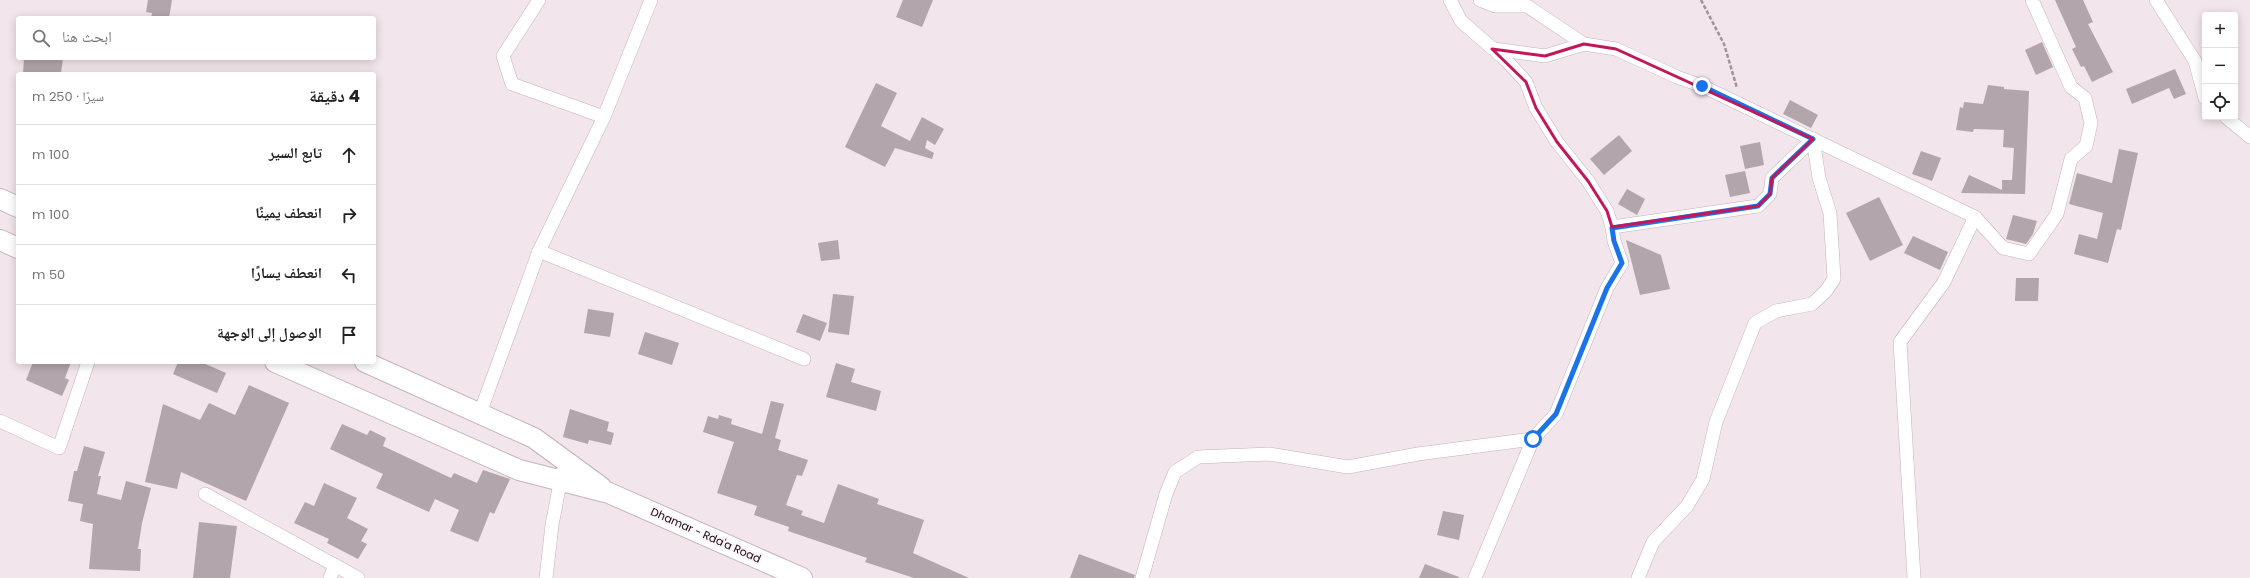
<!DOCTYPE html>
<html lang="ar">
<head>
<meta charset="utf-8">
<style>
  :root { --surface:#fff; --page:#f2f2f2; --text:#222; --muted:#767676; --line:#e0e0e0 }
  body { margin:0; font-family:Poppins,"Noto Naskh Arabic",sans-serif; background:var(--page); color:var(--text); direction:rtl }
  .controls { position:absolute; right:12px; top:12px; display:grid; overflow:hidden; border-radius:4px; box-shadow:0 2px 10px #0003 }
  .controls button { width:36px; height:36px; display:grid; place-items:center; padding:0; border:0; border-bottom:1px solid var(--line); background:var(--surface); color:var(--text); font:20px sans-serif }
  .stop { position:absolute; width:12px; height:12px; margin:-9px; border:3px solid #1a73e8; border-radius:50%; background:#fff }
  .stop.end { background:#1a73e8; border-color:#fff; box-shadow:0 1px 4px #0008 }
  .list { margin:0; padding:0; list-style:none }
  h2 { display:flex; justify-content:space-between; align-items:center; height:52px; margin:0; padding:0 16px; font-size:17px }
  h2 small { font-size:13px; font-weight:400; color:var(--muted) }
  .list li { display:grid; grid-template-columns:26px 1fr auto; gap:12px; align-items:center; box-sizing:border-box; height:60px; padding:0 16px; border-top:1px solid var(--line) }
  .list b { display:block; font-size:15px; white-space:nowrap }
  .list em { font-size:13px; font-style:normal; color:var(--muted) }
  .icon { flex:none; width:22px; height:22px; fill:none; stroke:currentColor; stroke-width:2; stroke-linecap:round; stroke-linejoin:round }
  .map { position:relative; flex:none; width:2250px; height:578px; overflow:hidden; direction:ltr }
  .search { position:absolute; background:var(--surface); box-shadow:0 2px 10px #0003; left:16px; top:16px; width:360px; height:44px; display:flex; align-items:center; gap:10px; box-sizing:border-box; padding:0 14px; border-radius:4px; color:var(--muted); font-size:15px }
  .panel { position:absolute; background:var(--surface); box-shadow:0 2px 10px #0003; left:16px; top:72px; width:360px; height:292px; border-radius:4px; direction:rtl }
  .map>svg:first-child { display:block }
  .building { fill:#b2a5ab }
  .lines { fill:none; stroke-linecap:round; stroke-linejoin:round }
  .street-casing { stroke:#c1b4ba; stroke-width:14 }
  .primary-casing { stroke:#c1b4ba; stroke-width:22 }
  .path { stroke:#9e9499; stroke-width:2.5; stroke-dasharray:4 2; stroke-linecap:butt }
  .street { stroke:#fff; stroke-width:13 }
  .primary { stroke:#fff; stroke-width:20 }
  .route { stroke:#1a73e8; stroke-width:5 }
  .marked { fill:none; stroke:#c2185b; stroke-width:3; stroke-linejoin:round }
  .labels { text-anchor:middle; stroke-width:4; stroke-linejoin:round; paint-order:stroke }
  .street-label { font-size:11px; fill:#130f11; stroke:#fef3f8 }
</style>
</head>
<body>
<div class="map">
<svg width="2250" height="578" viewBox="0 0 2250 578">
  <rect width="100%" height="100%" fill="#f2e5eb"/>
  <g class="building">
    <path d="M 148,0 L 172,0 L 169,18 L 151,18 L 152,13 L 146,12 Z"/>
    <path d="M 903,0 L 933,0 L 922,27 L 896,17 Z"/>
    <path d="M 2055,0 L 2083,0 L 2093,22 L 2088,24 L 2113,72 L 2092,82 L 2084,66 L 2081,67 L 2072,49 L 2076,47 Z"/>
    <path d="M 2042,42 L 2053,67 L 2036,75 L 2025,50 Z"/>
    <path d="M 24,58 L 63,58 L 61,74 L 23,74 Z"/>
    <path d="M 2175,69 L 2186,94 L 2174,99 L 2169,88 L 2132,104 L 2126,89 Z"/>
    <path d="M 876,83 L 897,93 L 881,126 L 910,141 L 922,117 L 944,129 L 935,145 L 927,140 L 925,148 L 934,153 L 932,159 L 895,148 L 885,167 L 845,147 Z"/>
    <path d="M 1988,85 L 2004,87 L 2004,89 L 2029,91 L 2025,194 L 1961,193 L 1969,175 L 2002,190 L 2002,180 L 2012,180 L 2014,148 L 2003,147 L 2004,130 L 1974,129 L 1973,132 L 1956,130 L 1960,107 L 1963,108 L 1964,102 L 1983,104 Z"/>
    <path d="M 1790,100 L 1818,115 L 1811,128 L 1783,114 Z"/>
    <path d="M 1619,135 L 1632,151 L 1604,175 L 1590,159 Z"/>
    <path d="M 1760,142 L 1764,165 L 1745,169 L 1740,146 Z"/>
    <path d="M 2119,149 L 2138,153 L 2121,230 L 2117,229 L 2108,263 L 2074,254 L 2079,234 L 2097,239 L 2103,213 L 2069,204 L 2077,173 L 2112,183 Z"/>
    <path d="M 1921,151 L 1941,158 L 1932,181 L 1912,174 Z"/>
    <path d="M 1745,171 L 1750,193 L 1730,197 L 1725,175 Z"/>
    <path d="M 1627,189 L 1645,199 L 1637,215 L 1618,204 Z"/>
    <path d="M 1879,197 L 1903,245 L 1870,261 L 1846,213 Z"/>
    <path d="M 2013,215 L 2037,221 L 2033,234 L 2026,244 L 2006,239 Z"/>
    <path d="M 1913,236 L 1948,252 L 1940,270 L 1904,253 Z"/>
    <path d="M 838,240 L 840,259 L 821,261 L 818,243 Z"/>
    <path d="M 1626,240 L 1661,255 L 1670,289 L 1640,295 Z"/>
    <path d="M 2016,278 L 2039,278 L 2038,301 L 2015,301 Z"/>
    <path d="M 833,294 L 854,296 L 849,335 L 828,332 Z"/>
    <path d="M 588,309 L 614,313 L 610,337 L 584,333 Z"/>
    <path d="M 803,314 L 827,323 L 820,341 L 796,332 Z"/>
    <path d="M 645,332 L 679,343 L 672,365 L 638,354 Z"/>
    <path d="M 33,362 L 71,362 L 65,378 L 69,380 L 62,396 L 26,380 Z"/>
    <path d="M 178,362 L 201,362 L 226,373 L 217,393 L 173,374 Z"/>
    <path d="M 836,363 L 855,369 L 851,382 L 881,391 L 876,411 L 826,397 Z"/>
    <path d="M 249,385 L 289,403 L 246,501 L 181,472 L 177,489 L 145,482 L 163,404 L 200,420 L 209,403 L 235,415 Z"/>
    <path d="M 771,401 L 784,404 L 775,438 L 781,440 L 778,450 L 808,460 L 802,476 L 797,475 L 786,505 L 803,511 L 801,515 L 824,523 L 838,484 L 879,499 L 877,504 L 924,520 L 913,553 L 969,578 L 914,578 L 865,562 L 867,558 L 788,531 L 789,527 L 754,515 L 757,506 L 717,493 L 734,442 L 703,432 L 708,416 L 718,419 L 719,415 L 732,419 L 731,424 L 762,434 Z"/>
    <path d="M 570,409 L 609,422 L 607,431 L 614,433 L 611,445 L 589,440 L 588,444 L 563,437 Z"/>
    <path d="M 342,424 L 367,435 L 370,430 L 386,438 L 383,446 L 451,478 L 454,473 L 477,483 L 483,470 L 510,479 L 494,514 L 490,512 L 478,542 L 450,531 L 459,510 L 435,499 L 429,512 L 376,488 L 383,474 L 330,449 Z"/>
    <path d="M 84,446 L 105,452 L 98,476 L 101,476 L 97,494 L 121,500 L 126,481 L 151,488 L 142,523 L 138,549 L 141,549 L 140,571 L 89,569 L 93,524 L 80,521 L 83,504 L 68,501 L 74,471 L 77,471 Z"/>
    <path d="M 324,483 L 357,498 L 347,518 L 368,529 L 361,541 L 367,544 L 358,559 L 327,543 L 329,539 L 294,523 L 305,502 L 314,506 Z"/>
    <path d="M 1443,511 L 1464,515 L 1459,540 L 1437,535 Z"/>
    <path d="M 199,522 L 237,526 L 230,578 L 193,578 Z"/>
    <path d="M 1079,554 L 1135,575 L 1134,578 L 1070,578 Z"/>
    <path d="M 1425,564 L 1459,577 L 1459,578 L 1419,578 Z"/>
  </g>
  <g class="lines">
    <defs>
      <g id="street">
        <path d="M 539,0 L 503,56 L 512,84 L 604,117"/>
        <path d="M 1450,0 L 1461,21 L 1507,61 L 1526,82 L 1536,108 L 1557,142 L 1588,181 L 1607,211 L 1612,227"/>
        <path d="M 1480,0 L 1495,6 L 1527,6 L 1584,44 L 1616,49 L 1677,77 L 1702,86 L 1975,217 L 2003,248 L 2029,254 L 2057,214 L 2071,159 L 2086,146 L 2091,123 L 2085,98 L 2071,87 L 2032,0"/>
        <path d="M 2156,0 L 2195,61 L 2205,98"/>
        <path d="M 1494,49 L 1545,56 L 1584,44"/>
        <path d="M 2226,117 L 2250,137"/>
        <path d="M 539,251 L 804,359"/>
        <path d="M 480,413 L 539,251 L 604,117 L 651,0"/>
        <path d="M 0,421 L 59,448 L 88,362"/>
        <path d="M 205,494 L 358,578"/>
        <path d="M 330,578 L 335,565"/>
        <path d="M 546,578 L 552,525 L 562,473"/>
        <path d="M 1142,578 L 1166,494 L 1175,472 L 1198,457 L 1269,454 L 1348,467 L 1418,454 L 1533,439 L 1556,414 L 1607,288 L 1622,263 L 1614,241 L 1612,227 L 1758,206 L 1770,194 L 1772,178 L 1813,139"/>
        <path d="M 1475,578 L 1533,439"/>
        <path d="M 1638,578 L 1653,542 L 1687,506 L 1703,479 L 1716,422 L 1755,323 L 1776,311 L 1812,304 L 1826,291 L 1834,279 L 1830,213 L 1819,178 L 1813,139"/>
        <path d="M 1914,578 L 1900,342 L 1944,282 L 1975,217"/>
      </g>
      <g id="primary">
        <path d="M 0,199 L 18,207"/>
        <path d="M 0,240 L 18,248"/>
        <path d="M 275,362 L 519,470 L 609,493 L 802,578"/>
        <path d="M 365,362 L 534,438 L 601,487"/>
      </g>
    </defs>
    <use href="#street" class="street-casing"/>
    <use href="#primary" class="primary-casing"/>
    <path class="path" d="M 1701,0 L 1724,44 L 1737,88"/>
    <use href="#street" class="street"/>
    <use href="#primary" class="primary"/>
  </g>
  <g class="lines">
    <path class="route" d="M 1533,439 L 1556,414 L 1607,288 L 1622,263 L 1614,241 L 1612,228 L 1758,206 L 1770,194 L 1772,178 L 1813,139 L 1702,86"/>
  </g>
  <path class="marked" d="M 1584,44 L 1616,49 L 1813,139 L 1772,178 L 1770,194 L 1758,206 L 1612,227 L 1607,211 L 1588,181 L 1557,142 L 1536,108 L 1526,82 L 1492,49 L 1545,56 Z"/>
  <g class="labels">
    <g class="street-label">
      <text transform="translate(706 535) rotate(24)" y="4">Dhamar - Rda'a Road</text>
    </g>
  </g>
</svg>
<div class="controls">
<button>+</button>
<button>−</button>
<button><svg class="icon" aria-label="locate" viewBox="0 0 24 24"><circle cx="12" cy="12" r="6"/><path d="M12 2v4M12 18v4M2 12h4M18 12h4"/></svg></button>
</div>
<div class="stop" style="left:1533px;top:439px"></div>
<div class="stop end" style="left:1702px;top:86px"></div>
<div class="search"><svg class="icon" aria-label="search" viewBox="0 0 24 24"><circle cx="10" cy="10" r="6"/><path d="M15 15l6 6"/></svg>ابحث هنا</div>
<section class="panel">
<h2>4 دقيقة<small>سيرًا · 250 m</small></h2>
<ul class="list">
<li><svg class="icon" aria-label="ahead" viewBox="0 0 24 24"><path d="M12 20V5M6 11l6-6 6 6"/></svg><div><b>تابع السير</b></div><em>100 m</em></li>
<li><svg class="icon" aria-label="right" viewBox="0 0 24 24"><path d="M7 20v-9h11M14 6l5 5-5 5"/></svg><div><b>انعطف يمينًا</b></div><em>100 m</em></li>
<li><svg class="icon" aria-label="left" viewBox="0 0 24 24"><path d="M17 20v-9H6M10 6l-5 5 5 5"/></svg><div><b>انعطف يسارًا</b></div><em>50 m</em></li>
<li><svg class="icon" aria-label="arrive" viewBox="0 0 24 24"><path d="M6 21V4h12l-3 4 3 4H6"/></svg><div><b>الوصول إلى الوجهة</b></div></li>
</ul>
</section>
</div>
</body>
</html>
